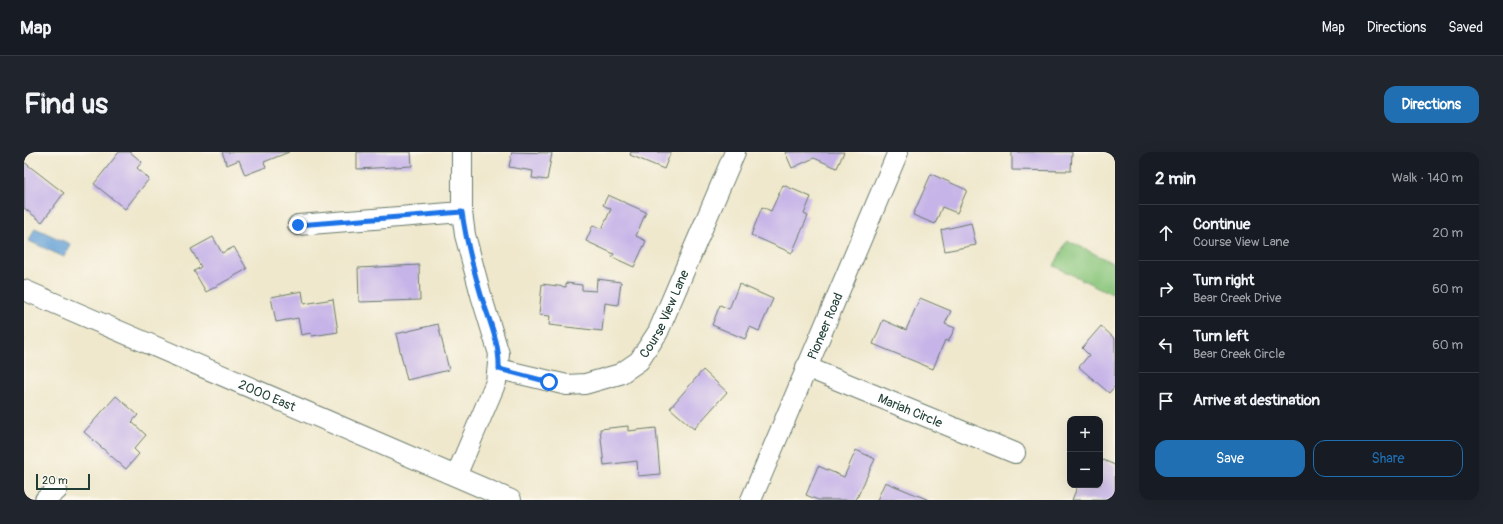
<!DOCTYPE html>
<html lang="en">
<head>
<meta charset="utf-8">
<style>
  :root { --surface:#171b24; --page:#20242c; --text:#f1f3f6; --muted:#9ea1a6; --line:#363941; --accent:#1f6fb2 }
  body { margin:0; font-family:Pangolin,sans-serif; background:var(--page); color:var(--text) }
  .controls { position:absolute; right:12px; bottom:12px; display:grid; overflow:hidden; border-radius:8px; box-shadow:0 4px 16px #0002 }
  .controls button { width:36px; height:36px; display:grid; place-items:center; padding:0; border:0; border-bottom:1px solid var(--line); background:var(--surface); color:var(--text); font:20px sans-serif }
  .scale { position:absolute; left:12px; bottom:10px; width:54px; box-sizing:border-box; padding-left:4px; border:2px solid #1f3d34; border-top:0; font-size:11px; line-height:14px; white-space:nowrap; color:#1f3d34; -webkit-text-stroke:3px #fbf7ec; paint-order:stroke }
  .stop { position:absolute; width:12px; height:12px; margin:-9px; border:3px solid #1a73e8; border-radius:50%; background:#fff }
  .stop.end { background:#1a73e8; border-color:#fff; box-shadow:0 1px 4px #0008 }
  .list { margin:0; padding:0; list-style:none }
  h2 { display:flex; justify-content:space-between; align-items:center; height:52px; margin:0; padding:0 16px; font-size:17px }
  h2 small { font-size:13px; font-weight:400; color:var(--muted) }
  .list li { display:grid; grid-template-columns:26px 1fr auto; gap:12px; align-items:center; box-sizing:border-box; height:56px; padding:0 16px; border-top:1px solid var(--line) }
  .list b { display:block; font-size:15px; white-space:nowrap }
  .list p { margin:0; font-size:13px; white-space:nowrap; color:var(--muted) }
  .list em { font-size:13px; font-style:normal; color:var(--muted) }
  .actions { display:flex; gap:8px; padding:12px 16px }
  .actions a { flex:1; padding:9px 0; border:1px solid var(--accent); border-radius:12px; text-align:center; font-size:14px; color:var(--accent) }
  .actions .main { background:var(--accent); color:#fff }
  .icon { flex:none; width:22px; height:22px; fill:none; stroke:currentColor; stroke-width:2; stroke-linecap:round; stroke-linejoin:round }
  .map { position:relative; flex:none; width:1091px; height:348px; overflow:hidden; border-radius:12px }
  header { display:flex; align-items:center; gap:24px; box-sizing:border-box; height:56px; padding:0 20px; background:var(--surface); border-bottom:1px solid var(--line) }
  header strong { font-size:19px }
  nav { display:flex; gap:22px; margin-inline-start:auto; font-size:14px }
  .intro { display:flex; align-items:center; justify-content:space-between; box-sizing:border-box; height:96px; padding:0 24px }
  h1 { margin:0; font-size:28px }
  .button { padding:10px 18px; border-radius:12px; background:var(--accent); color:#fff; font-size:14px; font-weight:700 }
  main { display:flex; gap:24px; padding:0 24px }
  aside { flex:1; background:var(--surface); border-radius:12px; box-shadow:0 4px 16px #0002 }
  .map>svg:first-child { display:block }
  .green { fill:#8ac67c; stroke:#548258 }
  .water { fill:#66a2d7; stroke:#427086 }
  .building { fill:#c6b4e8 }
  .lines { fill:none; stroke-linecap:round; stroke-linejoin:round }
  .minor-casing { stroke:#68796a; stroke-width:22 }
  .minor { stroke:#fff; stroke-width:20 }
  .route { stroke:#1a73e8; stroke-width:5 }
  .labels { text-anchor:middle; stroke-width:3; stroke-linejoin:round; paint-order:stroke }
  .street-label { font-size:13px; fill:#1f3d34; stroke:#fbf7ec }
</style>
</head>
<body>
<header>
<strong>Map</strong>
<nav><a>Map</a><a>Directions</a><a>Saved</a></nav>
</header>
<div class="intro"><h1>Find us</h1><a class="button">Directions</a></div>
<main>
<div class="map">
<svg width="1091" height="348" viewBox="0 0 1091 348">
  <rect width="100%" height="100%" fill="#fbf7ec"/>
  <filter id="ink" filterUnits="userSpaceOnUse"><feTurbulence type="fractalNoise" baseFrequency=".025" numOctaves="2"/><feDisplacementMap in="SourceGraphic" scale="8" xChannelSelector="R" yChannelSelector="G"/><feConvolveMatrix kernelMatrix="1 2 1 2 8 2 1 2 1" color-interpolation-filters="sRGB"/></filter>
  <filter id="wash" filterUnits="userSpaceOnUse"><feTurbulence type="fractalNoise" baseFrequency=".012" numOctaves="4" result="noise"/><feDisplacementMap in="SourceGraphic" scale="16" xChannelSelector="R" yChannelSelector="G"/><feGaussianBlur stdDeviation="0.9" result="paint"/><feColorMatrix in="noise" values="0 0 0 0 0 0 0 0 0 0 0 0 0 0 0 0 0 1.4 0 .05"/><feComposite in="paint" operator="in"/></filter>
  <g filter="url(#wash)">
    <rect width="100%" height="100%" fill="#efe8cd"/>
    <path class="green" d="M 1043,88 L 1091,112 L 1091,136 L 1088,142 L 1030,114 Z"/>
    <path class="water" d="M 11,76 L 46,92 L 40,105 L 5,89 Z"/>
    <g id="blocks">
      <g class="building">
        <path d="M 95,0 L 106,0 L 118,10 L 113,16 L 125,27 L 101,57 L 70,32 Z"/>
        <path d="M 198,0 L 265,0 L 240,10 L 242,15 L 221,23 L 215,8 L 203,13 Z"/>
        <path d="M 333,0 L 387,0 L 388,14 L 333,17 Z"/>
        <path d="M 488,0 L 528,1 L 523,28 L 508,26 L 509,19 L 485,15 Z"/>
        <path d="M 607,0 L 647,0 L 640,17 L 606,3 Z"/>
        <path d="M 761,0 L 820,0 L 813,16 L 790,6 L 768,16 Z"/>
        <path d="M 988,0 L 1048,0 L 1047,19 L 988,18 Z"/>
        <path d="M 0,10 L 40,41 L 18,70 L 0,56 Z"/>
        <path d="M 907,22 L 943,38 L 933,61 L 918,55 L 911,72 L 889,63 Z"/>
        <path d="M 759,33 L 787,45 L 780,62 L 784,64 L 768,101 L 727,83 L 738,55 L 747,59 Z"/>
        <path d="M 584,43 L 622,60 L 612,84 L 622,89 L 610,115 L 588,105 L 590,102 L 562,89 L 569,73 L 578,77 L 587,57 L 579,53 Z"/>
        <path d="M 947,71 L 952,93 L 921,99 L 917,78 Z"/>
        <path d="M 189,85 L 198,101 L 210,95 L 223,117 L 182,140 L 170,119 L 177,115 L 167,97 Z"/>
        <path d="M 395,113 L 396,148 L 335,150 L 334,116 Z"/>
        <path d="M 573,127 L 597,130 L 594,153 L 581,151 L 578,179 L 525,173 L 526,164 L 515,163 L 518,132 L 542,135 L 542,131 L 558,133 L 558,138 L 572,139 Z"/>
        <path d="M 715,132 L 749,147 L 735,179 L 726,175 L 721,187 L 688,173 L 696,153 L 705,157 Z"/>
        <path d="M 278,139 L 280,152 L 309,147 L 314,180 L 288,184 L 287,181 L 277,183 L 274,166 L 252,170 L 247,145 Z"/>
        <path d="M 896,146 L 927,159 L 921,172 L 931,176 L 924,190 L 921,188 L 909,217 L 849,192 L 859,168 L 882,178 Z"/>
        <path d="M 414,172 L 425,218 L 383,228 L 372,182 Z"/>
        <path d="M 1077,174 L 1091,187 L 1091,234 L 1085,241 L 1055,215 L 1065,203 L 1058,196 Z"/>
        <path d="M 679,218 L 703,240 L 670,277 L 646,256 Z"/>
        <path d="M 92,244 L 114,263 L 108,270 L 122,283 L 110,297 L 115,302 L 102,317 L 60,280 Z"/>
        <path d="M 604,274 L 604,279 L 632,276 L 636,322 L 614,324 L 613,309 L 580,313 L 576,277 Z"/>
        <path d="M 832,298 L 851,307 L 832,348 L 794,348 L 782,343 L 794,314 L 820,325 Z"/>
        <path d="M 1079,308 L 1091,313 L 1091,348 L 1048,348 L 1054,333 L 1076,333 L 1076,314 Z"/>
        <path d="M 861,330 L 905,348 L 853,348 Z"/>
      </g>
    </g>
  </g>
  <g filter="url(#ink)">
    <use href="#blocks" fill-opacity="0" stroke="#68796a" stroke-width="1"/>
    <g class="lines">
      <defs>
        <g id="minor">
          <path d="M 274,73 L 438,60"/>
          <path id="s1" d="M 0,138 L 487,348"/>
          <path id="s2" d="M 782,215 L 991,301"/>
          <path id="s3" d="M 475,217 L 543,233 L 561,232 L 596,222 L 615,209 L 634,180 L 711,0"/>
          <path d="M 432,324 L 472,230 L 475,202 L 457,143 L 441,83 L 438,60 L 438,0"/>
          <path d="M 21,348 L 33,338"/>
          <path id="s4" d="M 727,348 L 874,0"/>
        </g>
      </defs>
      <use href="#minor" class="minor-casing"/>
      <use href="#minor" class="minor"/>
    </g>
  </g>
  <g class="lines" filter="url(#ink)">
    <path class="route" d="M 274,73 L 438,60 C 442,88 449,116 457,143 C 465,168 476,191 475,217 L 525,230"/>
  </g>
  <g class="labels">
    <g class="street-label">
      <text dy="5" stroke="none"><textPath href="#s3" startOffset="201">Course View Lane</textPath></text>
      <text dy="5" stroke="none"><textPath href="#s4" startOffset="189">Pioneer Road</textPath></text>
      <text dy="5" stroke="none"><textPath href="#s1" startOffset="265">2000 East</textPath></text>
      <text dy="5" stroke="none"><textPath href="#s2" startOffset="113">Mariah Circle</textPath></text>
    </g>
  </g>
</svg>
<div class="controls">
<button>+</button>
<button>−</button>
</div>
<div class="scale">20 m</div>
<div class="stop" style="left:525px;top:230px"></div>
<div class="stop end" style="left:274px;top:73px"></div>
</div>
<aside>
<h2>2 min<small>Walk · 140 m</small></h2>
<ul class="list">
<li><svg class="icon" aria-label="ahead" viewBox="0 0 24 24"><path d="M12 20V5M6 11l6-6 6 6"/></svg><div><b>Continue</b><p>Course View Lane</p></div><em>20 m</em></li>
<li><svg class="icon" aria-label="right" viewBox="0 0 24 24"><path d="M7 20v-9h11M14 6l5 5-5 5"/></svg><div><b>Turn right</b><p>Bear Creek Drive</p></div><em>60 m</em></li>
<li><svg class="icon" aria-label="left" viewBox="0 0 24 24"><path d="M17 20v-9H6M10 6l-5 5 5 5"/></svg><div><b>Turn left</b><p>Bear Creek Circle</p></div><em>60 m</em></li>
<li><svg class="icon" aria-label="arrive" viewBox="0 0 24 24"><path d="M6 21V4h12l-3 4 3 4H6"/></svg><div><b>Arrive at destination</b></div></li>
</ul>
<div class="actions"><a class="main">Save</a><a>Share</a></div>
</aside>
</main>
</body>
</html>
